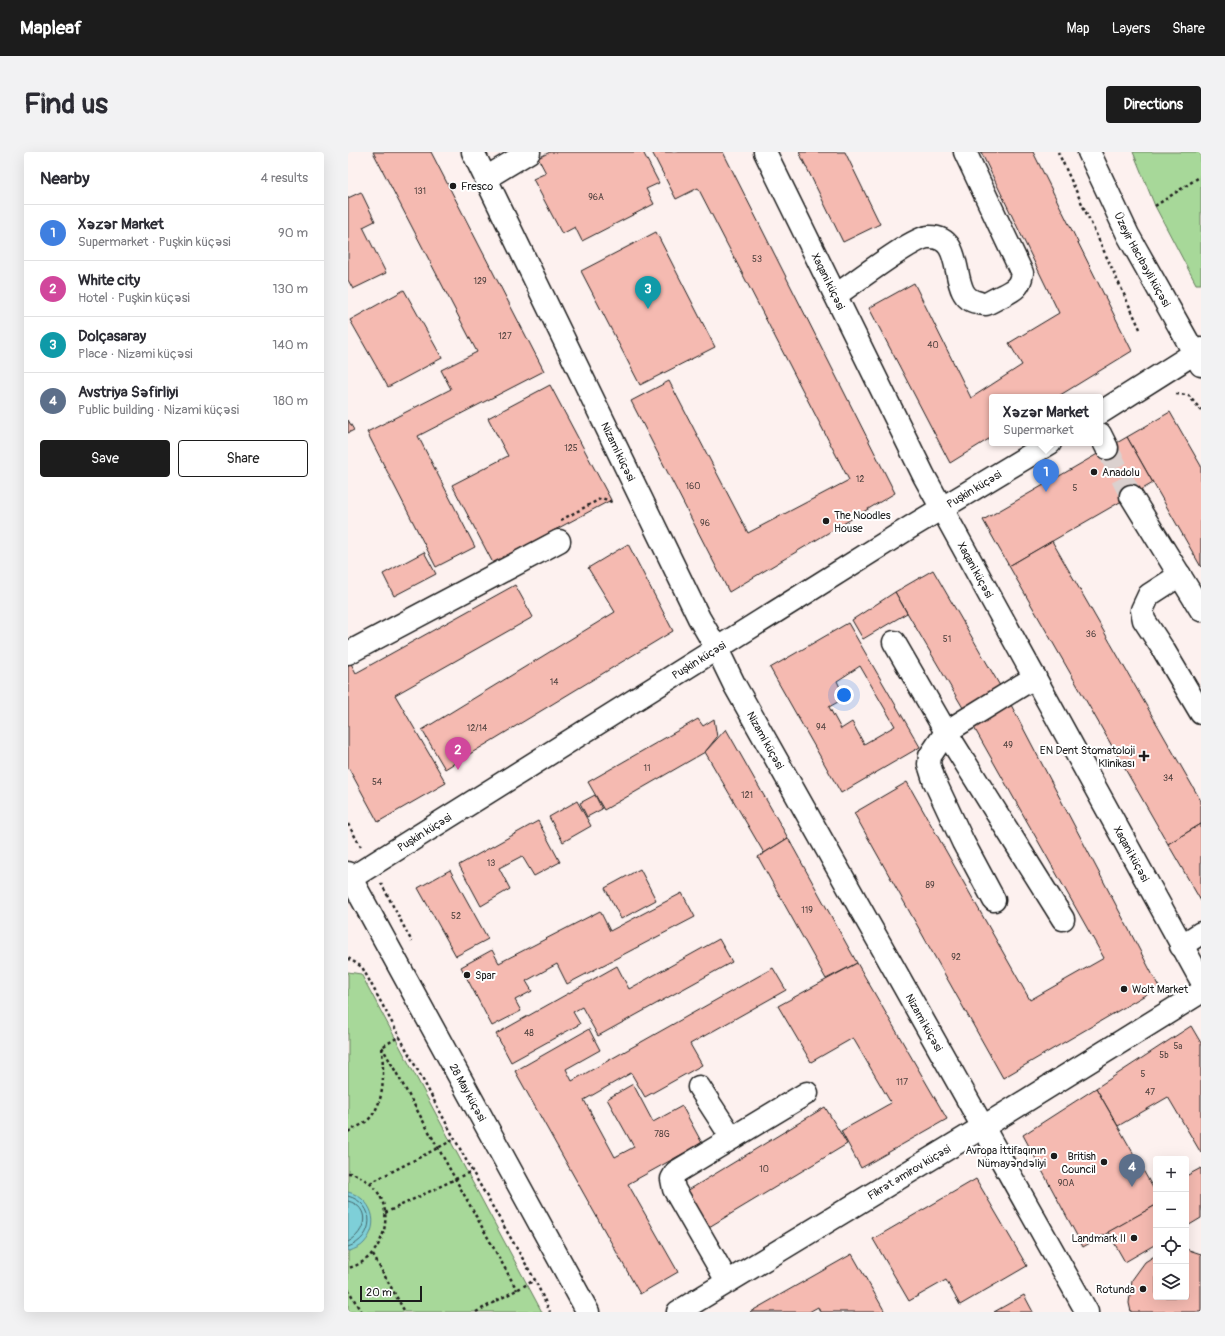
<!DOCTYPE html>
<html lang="en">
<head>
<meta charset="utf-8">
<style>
  :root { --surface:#fff; --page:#f2f2f3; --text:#2b2b33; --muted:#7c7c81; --line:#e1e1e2; --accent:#1c1c1c }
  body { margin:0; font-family:Pangolin,sans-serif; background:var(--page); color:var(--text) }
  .controls { position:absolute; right:12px; bottom:12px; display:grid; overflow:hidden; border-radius:4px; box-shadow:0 4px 16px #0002 }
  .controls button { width:36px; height:36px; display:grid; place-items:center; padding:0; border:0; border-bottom:1px solid var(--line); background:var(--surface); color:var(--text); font:20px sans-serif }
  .scale { position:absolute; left:12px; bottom:10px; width:62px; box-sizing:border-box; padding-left:4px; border:2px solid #1c1c1c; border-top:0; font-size:11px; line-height:14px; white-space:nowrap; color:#1c1c1c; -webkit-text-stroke:3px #fff; paint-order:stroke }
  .you { position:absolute; left:496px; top:543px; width:14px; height:14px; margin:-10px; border:3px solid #fff; border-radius:50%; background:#1a73e8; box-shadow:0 0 0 6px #1a73e833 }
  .badge { display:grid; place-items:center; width:26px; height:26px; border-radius:50%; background:var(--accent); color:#fff; font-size:13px; font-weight:700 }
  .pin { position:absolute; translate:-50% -33px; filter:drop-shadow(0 1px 2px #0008) }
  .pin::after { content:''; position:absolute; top:21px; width:14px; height:12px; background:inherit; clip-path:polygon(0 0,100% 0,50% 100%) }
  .popup { position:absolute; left:641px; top:242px; width:114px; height:52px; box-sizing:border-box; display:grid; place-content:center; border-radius:4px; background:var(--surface); filter:drop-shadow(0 1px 3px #0005); font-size:13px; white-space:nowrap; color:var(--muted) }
  .popup b { font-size:15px; color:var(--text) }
  .popup::after { content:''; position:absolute; left:50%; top:100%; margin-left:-8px; border:8px solid transparent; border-top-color:var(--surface) }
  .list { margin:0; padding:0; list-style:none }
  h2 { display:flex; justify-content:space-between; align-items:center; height:52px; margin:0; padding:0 16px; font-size:17px }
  h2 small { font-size:13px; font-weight:400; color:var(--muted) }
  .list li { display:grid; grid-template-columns:26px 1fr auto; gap:12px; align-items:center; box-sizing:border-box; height:56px; padding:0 16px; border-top:1px solid var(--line) }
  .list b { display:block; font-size:15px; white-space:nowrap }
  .list p { margin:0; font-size:13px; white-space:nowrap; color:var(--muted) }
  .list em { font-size:13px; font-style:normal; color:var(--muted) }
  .actions { display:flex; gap:8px; padding:12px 16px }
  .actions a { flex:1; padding:9px 0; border:1px solid var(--accent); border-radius:4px; text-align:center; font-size:14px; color:var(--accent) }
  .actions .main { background:var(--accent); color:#fff }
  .icon { flex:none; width:22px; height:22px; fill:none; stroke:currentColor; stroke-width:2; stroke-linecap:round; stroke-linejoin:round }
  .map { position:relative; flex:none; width:853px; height:1160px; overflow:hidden; border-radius:4px }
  header { display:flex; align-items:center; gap:24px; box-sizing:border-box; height:56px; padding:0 20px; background:var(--accent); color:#fff }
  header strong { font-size:19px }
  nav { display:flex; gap:22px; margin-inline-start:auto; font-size:14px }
  .intro { display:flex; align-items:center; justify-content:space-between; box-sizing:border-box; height:96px; padding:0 24px }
  h1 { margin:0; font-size:28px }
  .button { padding:10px 18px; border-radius:4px; background:var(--accent); color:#fff; font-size:14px; font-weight:700 }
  main { display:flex; gap:24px; padding:0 24px }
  aside { flex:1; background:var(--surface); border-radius:4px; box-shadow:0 4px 16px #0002 }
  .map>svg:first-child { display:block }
  .green { fill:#a7d899; stroke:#627a5a }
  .water { fill:#7ecfd8; stroke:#57878d }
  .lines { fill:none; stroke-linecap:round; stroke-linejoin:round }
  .shore { stroke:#436467; stroke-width:1 }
  .building { fill:#f5bab1; stroke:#1c1c1c; fill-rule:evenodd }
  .minor-tunnel { stroke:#dbd1cf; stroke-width:22; stroke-dasharray:22 11; stroke-linecap:butt }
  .minor-casing { stroke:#1c1c1c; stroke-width:25 }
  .major-casing { stroke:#1c1c1c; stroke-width:25 }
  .highway-casing { stroke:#1c1c1c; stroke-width:25 }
  .path { stroke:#1c1c1c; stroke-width:2.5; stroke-dasharray:3 3; stroke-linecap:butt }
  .minor { stroke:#fff; stroke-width:22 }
  .major { stroke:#fff; stroke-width:22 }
  .highway { stroke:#fff; stroke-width:22 }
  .poi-dot { fill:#1c1c1c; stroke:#fff; stroke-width:1.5 }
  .labels { text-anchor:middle; stroke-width:4; stroke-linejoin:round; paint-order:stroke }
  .number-label { font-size:9px; fill:#524441 }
  .poi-label { font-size:11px; fill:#1c1c1c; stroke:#fff; text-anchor:start }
  .street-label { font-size:11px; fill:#1c1c1c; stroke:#fff }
</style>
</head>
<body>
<header>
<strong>Mapleaf</strong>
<nav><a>Map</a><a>Layers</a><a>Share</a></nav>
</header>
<div class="intro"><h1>Find us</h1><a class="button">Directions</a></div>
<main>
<aside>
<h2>Nearby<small>4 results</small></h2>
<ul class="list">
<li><span class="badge" style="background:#3f7fe0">1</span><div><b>Xəzər Market</b><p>Supermarket · Puşkin küçəsi</p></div><em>90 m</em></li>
<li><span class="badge" style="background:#d1479c">2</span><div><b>White city</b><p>Hotel · Puşkin küçəsi</p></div><em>130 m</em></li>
<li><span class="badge" style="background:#0f9aa8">3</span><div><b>Dolçasaray</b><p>Place · Nizami küçəsi</p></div><em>140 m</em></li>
<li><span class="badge" style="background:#5c6f8a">4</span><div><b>Avstriya Səfirliyi</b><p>Public building · Nizami küçəsi</p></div><em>180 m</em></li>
</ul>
<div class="actions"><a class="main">Save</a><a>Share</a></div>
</aside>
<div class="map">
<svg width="853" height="1160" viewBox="0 0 853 1160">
  <rect width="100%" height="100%" fill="#fdf1ef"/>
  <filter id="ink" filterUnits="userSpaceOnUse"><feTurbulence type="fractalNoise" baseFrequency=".025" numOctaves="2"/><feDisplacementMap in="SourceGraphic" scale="8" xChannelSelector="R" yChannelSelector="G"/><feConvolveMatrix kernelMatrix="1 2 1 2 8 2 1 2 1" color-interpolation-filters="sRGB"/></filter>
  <g filter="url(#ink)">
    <g class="green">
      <path d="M 785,0 L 853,0 L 853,132 L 848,132 L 807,54 Z"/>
      <path d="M 0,820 L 13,822 L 194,1160 L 0,1160 Z"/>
    </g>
    <path class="water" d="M 0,1040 C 24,1046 33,1072 16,1091 C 13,1095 6,1097 2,1099 L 0,1099 Z"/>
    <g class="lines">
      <g class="shore">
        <path d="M 0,1044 C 29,1052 27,1086 0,1095"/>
        <path d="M 0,1049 C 23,1055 19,1080 0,1090"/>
      </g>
    </g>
    <g class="building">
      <path d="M 25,0 L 83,0 L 196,219 L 70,284 L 127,395 L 88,415 L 19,280 L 103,237 L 93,218 L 129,200 Z"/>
      <path d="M 202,0 L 295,0 L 311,31 L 298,37 L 306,52 L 234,89 L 227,75 L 214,82 L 185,27 L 198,21 L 190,6 Z"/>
      <path d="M 304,0 L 375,0 L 547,341 L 381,440 L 283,249 L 321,229 L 400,381 L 501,328 L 350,36 L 328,47 Z"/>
      <path d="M 451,0 L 497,0 L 532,72 L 495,90 Z"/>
      <path d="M 633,0 L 685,0 L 784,199 L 709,245 L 644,245 L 644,285 L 602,311 L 521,156 L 566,131 L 623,246 L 674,213 L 661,191 L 711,161 Z"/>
      <path d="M 13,40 L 27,69 L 15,75 L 38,121 L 5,137 L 0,128 L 0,46 Z"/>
      <path d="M 308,80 L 367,195 L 292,233 L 233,119 Z"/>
      <path d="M 56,138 L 94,206 L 40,235 L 2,168 Z"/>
      <path d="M 202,233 L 263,348 L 145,411 L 104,333 L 160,304 L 140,266 Z"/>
      <path d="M 822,260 L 853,314 L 853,415 L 779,285 Z"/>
      <path d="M 0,268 L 6,278 L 0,281 Z"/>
      <path d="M 779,285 L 805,331 L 661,414 L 635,368 Z"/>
      <path d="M 704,389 L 853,649 L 853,672 L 820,692 L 661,414 Z"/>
      <path d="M 280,392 L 325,479 L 97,617 L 74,578 L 267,460 L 240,416 Z"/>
      <path d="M 76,400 L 88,422 L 46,444 L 35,422 Z"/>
      <path d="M 585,418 L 655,539 L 618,561 L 547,440 Z"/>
      <path d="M 167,433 L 185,465 L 47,543 L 98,631 L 30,670 L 0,615 L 0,506 L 8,521 Z"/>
      <path d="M 547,440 L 559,461 L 515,487 L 504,468 Z"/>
      <path d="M 500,471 L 572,595 L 493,641 L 422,516 ZM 512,514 L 547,574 L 516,592 L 504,570 L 493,577 L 481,555 L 497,546 L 489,529 Z"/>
      <path d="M 662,551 L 811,835 L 655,926 L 506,661 L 559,630 L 682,848 L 756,806 L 624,572 Z"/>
      <path d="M 350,567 L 355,574 L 366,567 L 369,585 L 357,600 L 256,658 L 240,630 Z"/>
      <path d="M 378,577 L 440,686 L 416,701 L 357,600 Z"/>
      <path d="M 247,643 L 254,657 L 239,665 L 232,651 Z"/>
      <path d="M 229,649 L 243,674 L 215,690 L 201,665 Z"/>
      <path d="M 190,669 L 212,710 L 186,724 L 174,704 L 151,716 L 162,737 L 133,754 L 111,713 Z"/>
      <path d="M 853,672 L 853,749 L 820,692 Z"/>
      <path d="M 440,686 L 509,811 L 478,827 L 410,705 Z"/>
      <path d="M 292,717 L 308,748 L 273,767 L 257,736 Z"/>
      <path d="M 102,718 L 140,787 L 108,804 L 70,736 Z"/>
      <path d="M 334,741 L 347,765 L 219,832 L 209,812 L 178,829 L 184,839 L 167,848 L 173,859 L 144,874 L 113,815 L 144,798 L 151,811 L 252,759 L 262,779 Z"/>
      <path d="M 371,787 L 384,810 L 250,884 L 234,855 L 225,860 L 232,872 L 163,910 L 148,882 L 269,814 L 281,837 Z"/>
      <path d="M 509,811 L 599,967 L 513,1016 L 493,979 L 543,951 L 505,886 L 463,910 L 430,854 Z"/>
      <path d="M 425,816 L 438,838 L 342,892 L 354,913 L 297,945 L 283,921 L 236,948 L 267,1005 L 286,995 L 259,947 L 285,932 L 305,970 L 334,954 L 354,991 L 280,1032 L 330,1120 L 292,1142 L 167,919 L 241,877 L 252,898 L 218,917 L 224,929 Z"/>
      <path d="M 843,874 L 853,891 L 853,1001 L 820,945 L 770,974 L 748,936 Z"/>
      <path d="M 748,936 L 808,1041 L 808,1053 L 735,1095 L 675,983 Z"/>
      <path d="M 477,955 L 499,992 L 356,1078 L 334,1042 Z"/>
      <path d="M 853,1016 L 853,1066 L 838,1075 L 838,1024 Z"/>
      <path d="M 628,1027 L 679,1114 L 612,1153 L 598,1128 L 561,1149 L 525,1087 Z"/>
      <path d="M 808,1053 L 808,1092 L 777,1110 L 760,1080 Z"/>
      <path d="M 838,1097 L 853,1102 L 853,1160 L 783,1160 L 781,1151 L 784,1128 L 797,1110 L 808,1103 L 808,1145 L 838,1145 Z"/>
      <path d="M 504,1102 L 537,1160 L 472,1160 L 470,1155 L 461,1160 L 402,1160 Z"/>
      <path d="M 676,1143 L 685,1160 L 646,1160 Z"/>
    </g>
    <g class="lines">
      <path class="minor-tunnel" d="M 759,296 L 783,344"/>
      <defs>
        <g id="minor">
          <path id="s1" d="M 125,0 L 351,466 L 369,497 L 386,532 L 739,1160"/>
          <path id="s2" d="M 417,0 L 576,324 L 853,828"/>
          <path d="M 138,26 L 181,0"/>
          <path d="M 488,143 C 505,132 564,86 580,85 C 621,83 598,145 629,150 C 631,151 635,152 638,152 C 643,150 649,146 654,144 C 666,138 672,135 674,121 L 617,0"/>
          <path d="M 752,282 L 759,296"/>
          <path d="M 783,344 L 853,458"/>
          <path d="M 832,423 L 801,443 L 794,458 L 796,468 L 815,497 L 853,561"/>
          <path d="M 546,490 L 598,580 L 715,767"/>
          <path d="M 0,501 L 211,389"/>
          <path d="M 646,748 L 615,690 L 586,628 L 581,612 L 582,604 L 598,580 L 687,525"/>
          <path d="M 833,794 L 853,781"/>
          <path d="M 351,935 L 384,986"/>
          <path d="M 379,1129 L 326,1037 L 324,1027 L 328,1020 L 459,941"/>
          <path id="s3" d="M 330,1160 L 658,961 L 853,840"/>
        </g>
        <g id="major">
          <path d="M 752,261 L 853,197"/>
          <path id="s4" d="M 0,721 L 240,1160"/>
          <path id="s5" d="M 0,728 L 561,376 L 702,291"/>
        </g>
        <g id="highway">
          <path id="s6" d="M 741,0 L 780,83 L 853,213"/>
        </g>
      </defs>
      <use href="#minor" class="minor-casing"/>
      <use href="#major" class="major-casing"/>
      <use href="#highway" class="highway-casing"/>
      <g class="path">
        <path d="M 710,0 L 793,179"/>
        <path d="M 807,54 L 853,24"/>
        <path d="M 828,242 L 840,243 L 853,258"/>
        <path d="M 213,368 L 254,346 L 266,351"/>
        <path d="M 0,672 L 13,695"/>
        <path d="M 33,731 L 64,790"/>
        <path d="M 0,806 L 14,815 L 124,1019 L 187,1128 L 202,1160"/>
        <path d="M 34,895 L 169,1138"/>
        <path d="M 0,980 C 6,976 14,973 19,969 C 39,950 35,920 34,895 L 52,884"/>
        <path d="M 0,1021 C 7,1021 11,1024 17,1028 C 52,1050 39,1107 0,1116"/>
        <path d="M 22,1031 L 107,987"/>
        <path d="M 37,1061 L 124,1019"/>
        <path d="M 25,1103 L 57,1160"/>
        <path d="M 0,1137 L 13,1160"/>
        <path d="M 128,1160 L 187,1128"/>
      </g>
      <use href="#minor" class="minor"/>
      <use href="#major" class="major"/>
      <use href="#highway" class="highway"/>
    </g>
  </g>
  <g class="poi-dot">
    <circle cx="105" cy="34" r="4"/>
    <circle cx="746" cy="320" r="4"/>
    <circle cx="478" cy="369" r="4"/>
    <path d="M794 598h4v4h4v4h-4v4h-4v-4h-4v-4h4z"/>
    <circle cx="119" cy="823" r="4"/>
    <circle cx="776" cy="837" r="4"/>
    <circle cx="706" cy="1004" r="4"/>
    <circle cx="756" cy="1010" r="4"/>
    <circle cx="786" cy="1086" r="4"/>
    <circle cx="795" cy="1137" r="4"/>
  </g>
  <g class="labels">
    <g class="number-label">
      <text x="72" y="42">131</text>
      <text x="248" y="48">96A</text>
      <text x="409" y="110">53</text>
      <text x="132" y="132">129</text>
      <text x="157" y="187">127</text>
      <text x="585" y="196">40</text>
      <text x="223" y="299">125</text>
      <text x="512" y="330">12</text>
      <text x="345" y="337">160</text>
      <text x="727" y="339">5</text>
      <text x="357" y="374">96</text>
      <text x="743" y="485">36</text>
      <text x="599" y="490">51</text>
      <text x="206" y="533">14</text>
      <text x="473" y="578">94</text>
      <text x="129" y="579">12/14</text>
      <text x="660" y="596">49</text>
      <text x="299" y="619">11</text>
      <text x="820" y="629">34</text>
      <text x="29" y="633">54</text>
      <text x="399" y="646">121</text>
      <text x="143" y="714">13</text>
      <text x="582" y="736">89</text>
      <text x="459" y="761">119</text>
      <text x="108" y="767">52</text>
      <text x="608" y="808">92</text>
      <text x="181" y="884">48</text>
      <text x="830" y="897">5a</text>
      <text x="816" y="906">5b</text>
      <text x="795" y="925">5</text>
      <text x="554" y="933">117</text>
      <text x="802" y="943">47</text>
      <text x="314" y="985">78G</text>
      <text x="416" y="1020">10</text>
      <text x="718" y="1034">90A</text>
    </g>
    <g class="poi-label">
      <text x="113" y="38">Fresco</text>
      <text x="754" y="324">Anadolu</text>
      <text x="486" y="367">The Noodles<tspan x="486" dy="13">House</tspan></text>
      <text x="787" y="602" text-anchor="end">EN Dent Stomatoloji<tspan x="787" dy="13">Klinikası</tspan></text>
      <text x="127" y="827">Spar</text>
      <text x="784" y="841">Wolt Market</text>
      <text x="698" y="1002" text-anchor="end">Avropa İttifaqının<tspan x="698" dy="13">Nümayəndəliyi</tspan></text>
      <text x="748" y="1008" text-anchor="end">British<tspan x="748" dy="13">Council</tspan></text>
      <text x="778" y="1090" text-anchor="end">Landmark II</text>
      <text x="787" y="1141" text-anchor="end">Rotunda</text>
    </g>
    <g class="street-label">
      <text dy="4" stroke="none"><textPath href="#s6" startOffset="120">Üzeyir Hacıbəyli küçəsi</textPath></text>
      <text dy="4" stroke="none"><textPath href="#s2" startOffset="144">Xaqani küçəsi</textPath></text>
      <text dy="4" stroke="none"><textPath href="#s1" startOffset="333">Nizami küçəsi</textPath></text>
      <text dy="4" stroke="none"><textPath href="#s5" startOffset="738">Puşkin küçəsi</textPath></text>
      <text dy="4" stroke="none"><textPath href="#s2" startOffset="468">Xaqani küçəsi</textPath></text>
      <text dy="4" stroke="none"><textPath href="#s5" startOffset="414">Puşkin küçəsi</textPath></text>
      <text dy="4" stroke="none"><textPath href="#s1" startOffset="657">Nizami küçəsi</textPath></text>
      <text dy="4" stroke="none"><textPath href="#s5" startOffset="90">Puşkin küçəsi</textPath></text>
      <text dy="4" stroke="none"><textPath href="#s2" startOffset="792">Xaqani küçəsi</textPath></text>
      <text dy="4" stroke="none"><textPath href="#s1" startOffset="981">Nizami küçəsi</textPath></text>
      <text dy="4" stroke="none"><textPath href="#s4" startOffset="250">28 May küçəsi</textPath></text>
      <text dy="4" stroke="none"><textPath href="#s3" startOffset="270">Fikrət Əmirov küçəsi</textPath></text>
    </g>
  </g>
</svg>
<div class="controls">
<button>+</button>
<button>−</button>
<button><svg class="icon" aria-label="locate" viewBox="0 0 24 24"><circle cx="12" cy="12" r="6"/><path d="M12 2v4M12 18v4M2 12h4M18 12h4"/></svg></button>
<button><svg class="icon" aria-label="layers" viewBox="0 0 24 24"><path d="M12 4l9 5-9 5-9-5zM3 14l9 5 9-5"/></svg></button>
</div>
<div class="scale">20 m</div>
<div class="you"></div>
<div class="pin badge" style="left:698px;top:340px;background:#3f7fe0">1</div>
<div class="popup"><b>Xəzər Market</b>Supermarket</div>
<div class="pin badge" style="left:110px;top:618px;background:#d1479c">2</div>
<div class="pin badge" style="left:300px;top:157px;background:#0f9aa8">3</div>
<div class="pin badge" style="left:784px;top:1035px;background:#5c6f8a">4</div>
</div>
</main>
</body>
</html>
